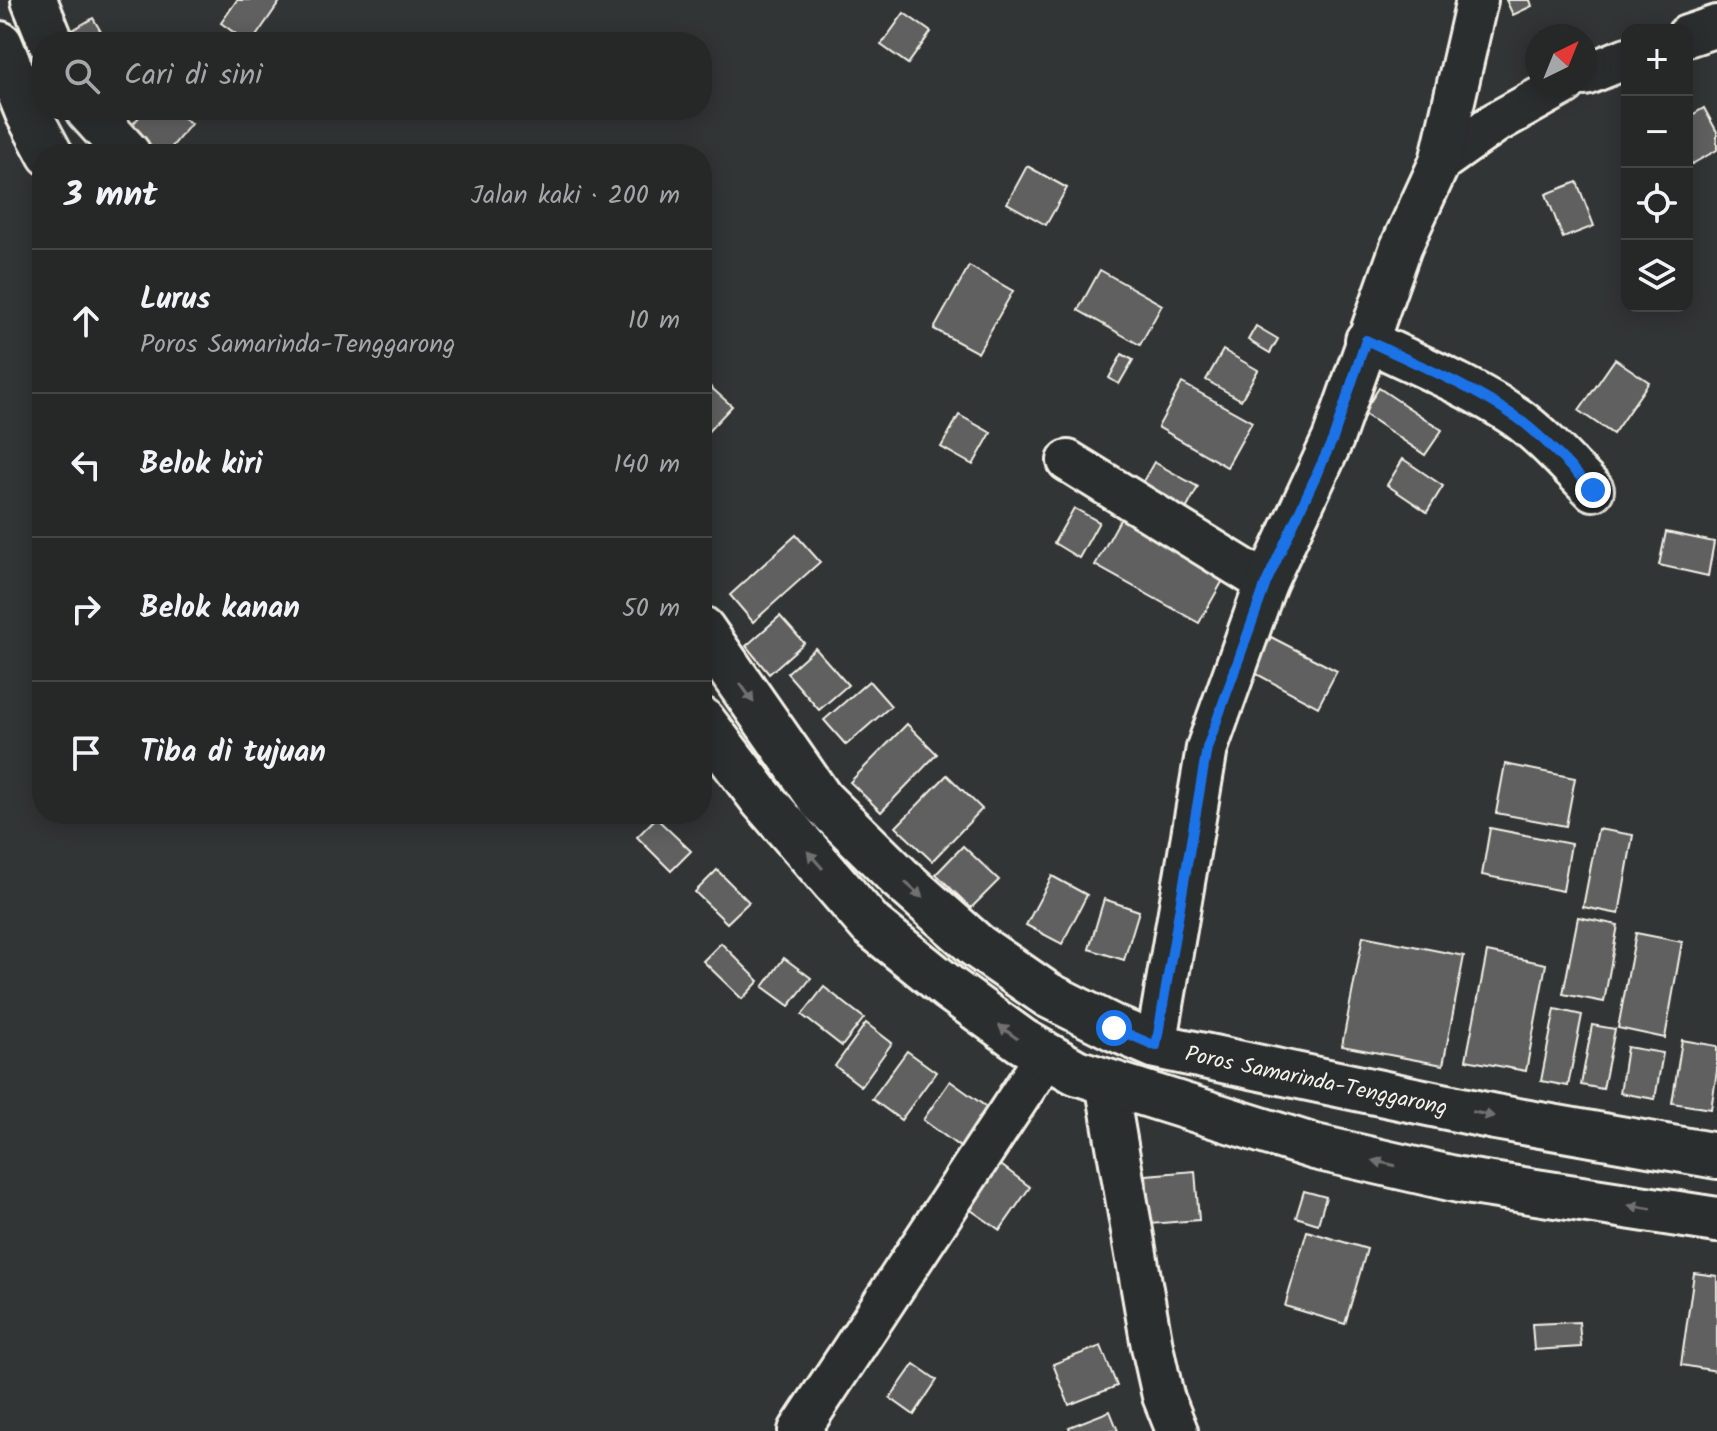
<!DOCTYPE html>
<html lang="id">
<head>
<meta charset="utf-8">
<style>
  :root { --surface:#262828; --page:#2e3030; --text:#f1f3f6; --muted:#a4a6a8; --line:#424445 }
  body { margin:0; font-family:Kalam,sans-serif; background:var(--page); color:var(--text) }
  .controls { position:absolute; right:24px; top:24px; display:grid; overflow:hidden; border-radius:16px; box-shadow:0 4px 20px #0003 }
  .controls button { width:72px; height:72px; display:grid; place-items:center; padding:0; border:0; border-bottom:2px solid var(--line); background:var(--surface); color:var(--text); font:40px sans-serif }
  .compass { position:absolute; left:1525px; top:24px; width:72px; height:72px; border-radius:50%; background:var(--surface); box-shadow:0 4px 20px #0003; rotate:43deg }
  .stop { position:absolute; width:24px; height:24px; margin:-18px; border:6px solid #1a73e8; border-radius:50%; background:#fff }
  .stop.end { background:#1a73e8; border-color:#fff; box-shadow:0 2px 8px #0008 }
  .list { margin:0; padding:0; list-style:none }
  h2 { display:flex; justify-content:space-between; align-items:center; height:104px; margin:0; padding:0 32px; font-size:34px }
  h2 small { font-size:26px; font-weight:400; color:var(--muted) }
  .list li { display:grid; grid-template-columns:52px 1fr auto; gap:24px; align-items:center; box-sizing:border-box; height:144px; padding:0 32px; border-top:2px solid var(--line) }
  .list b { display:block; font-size:30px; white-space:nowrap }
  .list p { margin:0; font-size:26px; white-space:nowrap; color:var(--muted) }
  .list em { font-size:26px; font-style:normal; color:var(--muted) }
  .icon { flex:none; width:44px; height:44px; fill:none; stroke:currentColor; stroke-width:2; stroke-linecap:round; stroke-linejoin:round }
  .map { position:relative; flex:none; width:1717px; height:1431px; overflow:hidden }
  .search { position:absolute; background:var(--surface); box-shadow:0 4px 20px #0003; left:32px; top:32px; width:680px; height:88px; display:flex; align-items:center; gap:20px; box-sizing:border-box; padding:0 28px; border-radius:32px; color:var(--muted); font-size:30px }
  .panel { position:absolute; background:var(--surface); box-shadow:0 4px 20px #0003; left:32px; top:144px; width:680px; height:680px; border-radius:32px }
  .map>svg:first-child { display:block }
  .building { fill:#5f605f; stroke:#f4f1e8; stroke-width:2 }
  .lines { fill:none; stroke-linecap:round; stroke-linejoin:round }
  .minor-casing { stroke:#f4f1e8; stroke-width:46 }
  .primary-casing { stroke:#f4f1e8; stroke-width:50 }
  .minor { stroke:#2a2d2e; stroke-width:40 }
  .primary { stroke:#2a2d2e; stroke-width:44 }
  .oneway { fill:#71726f }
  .route { stroke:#1a73e8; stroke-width:10 }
  .labels { text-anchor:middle; stroke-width:6; stroke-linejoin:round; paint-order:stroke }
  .street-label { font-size:22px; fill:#f4f1e8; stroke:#2a2d2e }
</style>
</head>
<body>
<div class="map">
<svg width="1717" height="1431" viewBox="0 0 1717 1431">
  <rect width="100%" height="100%" fill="#323535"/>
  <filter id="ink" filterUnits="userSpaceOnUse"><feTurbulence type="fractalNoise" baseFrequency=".0125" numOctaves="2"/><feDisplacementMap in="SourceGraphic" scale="16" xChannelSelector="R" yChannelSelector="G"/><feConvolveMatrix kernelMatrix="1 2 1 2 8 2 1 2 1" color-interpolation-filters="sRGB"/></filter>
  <g filter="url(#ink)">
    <g class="building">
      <path d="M 237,0 L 281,0 L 252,42 L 247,42 L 221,23 Z"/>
      <path d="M 1506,0 L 1530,0 L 1532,6 L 1513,15 Z"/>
      <path d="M 904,13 L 931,32 L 908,64 L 881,45 Z"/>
      <path d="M 93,18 L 107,42 L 59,42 L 57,39 Z"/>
      <path d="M 1704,108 L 1717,132 L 1717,150 L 1692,164 L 1687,156 L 1687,118 Z"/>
      <path d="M 145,110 L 173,110 L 191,124 L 166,154 L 154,154 L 127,131 Z"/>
      <path d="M 1027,166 L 1067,188 L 1046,225 L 1007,203 Z"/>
      <path d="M 1577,182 L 1594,226 L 1563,238 L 1546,194 Z"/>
      <path d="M 969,266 L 1013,291 L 978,353 L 934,329 Z"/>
      <path d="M 1100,270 L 1162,305 L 1140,345 L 1078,310 Z"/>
      <path d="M 1256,326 L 1278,339 L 1270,353 L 1248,340 Z"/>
      <path d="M 1223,350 L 1258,370 L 1241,400 L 1206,380 Z"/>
      <path d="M 1122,354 L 1133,360 L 1119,384 L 1109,378 Z"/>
      <path d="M 1615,359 L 1649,382 L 1613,434 L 1579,411 Z"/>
      <path d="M 706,383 L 732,406 L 702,438 L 702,388 Z"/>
      <path d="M 1182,383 L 1252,422 L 1227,467 L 1158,427 Z"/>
      <path d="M 1379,388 L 1442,430 L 1425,455 L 1363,413 Z"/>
      <path d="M 959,415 L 991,433 L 973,465 L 941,447 Z"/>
      <path d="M 1403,459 L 1443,486 L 1427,512 L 1387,485 Z"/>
      <path d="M 1154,462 L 1198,487 L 1182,517 L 1137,492 Z"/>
      <path d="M 1074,508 L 1099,522 L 1079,558 L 1054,543 Z"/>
      <path d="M 1122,516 L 1226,575 L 1199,623 L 1095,565 Z"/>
      <path d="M 1666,532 L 1714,542 L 1708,576 L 1659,565 Z"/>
      <path d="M 796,535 L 820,562 L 753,622 L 730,595 Z"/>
      <path d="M 780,616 L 804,643 L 769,674 L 746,646 Z"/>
      <path d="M 1271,637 L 1337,671 L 1318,707 L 1253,672 Z"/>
      <path d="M 815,648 L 848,685 L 819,710 L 787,673 Z"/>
      <path d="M 869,681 L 891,706 L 846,745 L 824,720 Z"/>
      <path d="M 907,724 L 937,754 L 881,812 L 850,782 Z"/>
      <path d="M 1505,764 L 1575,778 L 1566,826 L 1496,813 Z"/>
      <path d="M 947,775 L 982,809 L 932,861 L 896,827 Z"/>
      <path d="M 656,818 L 691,851 L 671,871 L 637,837 Z"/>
      <path d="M 1490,828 L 1571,844 L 1563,891 L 1482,875 Z"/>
      <path d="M 1598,829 L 1633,835 L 1619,914 L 1583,907 Z"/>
      <path d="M 963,846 L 999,880 L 971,908 L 936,874 Z"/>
      <path d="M 717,870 L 749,902 L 727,923 L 695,892 Z"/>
      <path d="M 1052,876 L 1087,895 L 1062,944 L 1026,925 Z"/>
      <path d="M 1104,899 L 1139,911 L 1124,960 L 1089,949 Z"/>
      <path d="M 1578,917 L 1618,925 L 1604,1002 L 1563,994 Z"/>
      <path d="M 1636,933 L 1682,942 L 1665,1038 L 1618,1028 Z"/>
      <path d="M 1363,936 L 1464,956 L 1443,1065 L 1342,1046 Z"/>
      <path d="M 721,943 L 759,981 L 742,999 L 703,961 Z"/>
      <path d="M 1487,952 L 1546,964 L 1526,1071 L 1466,1060 Z"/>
      <path d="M 784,958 L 811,978 L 789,1006 L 763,987 Z"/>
      <path d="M 824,987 L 864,1018 L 842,1046 L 802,1015 Z"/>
      <path d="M 1555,1009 L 1582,1015 L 1568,1086 L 1541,1081 Z"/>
      <path d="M 866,1023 L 892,1043 L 861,1086 L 835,1066 Z"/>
      <path d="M 1592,1025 L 1615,1029 L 1603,1089 L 1581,1085 Z"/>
      <path d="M 1682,1040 L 1717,1046 L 1717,1071 L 1711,1109 L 1672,1103 Z"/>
      <path d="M 1627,1047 L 1663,1053 L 1655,1099 L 1620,1093 Z"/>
      <path d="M 907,1051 L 936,1072 L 901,1120 L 872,1099 Z"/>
      <path d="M 950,1081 L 992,1111 L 964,1150 L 923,1120 Z"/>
      <path d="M 997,1162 L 1030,1187 L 1000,1230 L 965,1206 Z"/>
      <path d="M 1195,1171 L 1199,1220 L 1150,1224 L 1146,1175 Z"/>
      <path d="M 1304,1191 L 1326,1197 L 1318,1224 L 1296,1217 Z"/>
      <path d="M 1307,1231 L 1367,1249 L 1345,1324 L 1285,1306 Z"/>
      <path d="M 1694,1273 L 1717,1276 L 1717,1371 L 1681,1365 Z"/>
      <path d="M 1579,1322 L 1581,1347 L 1534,1350 L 1532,1324 Z"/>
      <path d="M 1101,1346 L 1117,1386 L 1069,1405 L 1053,1364 Z"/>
      <path d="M 914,1364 L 937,1380 L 914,1415 L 890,1398 Z"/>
      <path d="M 1110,1411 L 1118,1431 L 1070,1431 L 1069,1427 Z"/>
    </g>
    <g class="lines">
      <defs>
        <g id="minor">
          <path d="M 1687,36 L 1717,26"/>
          <path d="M 1585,75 L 1627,58"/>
          <path d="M 1440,162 L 1495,123 L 1565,84"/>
          <path d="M 1366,340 C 1416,364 1470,386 1516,417 C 1544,437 1568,465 1593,490"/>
          <path d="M 1068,461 L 1266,583"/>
          <path d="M 1156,1046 L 1207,748 L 1266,583 L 1333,439 L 1401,247 L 1440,162 L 1477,0"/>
          <path d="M 1106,1082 L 1152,1346 L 1163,1396 L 1177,1431"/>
          <path d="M 799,1431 L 1046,1056"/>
        </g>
        <g id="primary">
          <path d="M 34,0 L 51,42"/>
          <path d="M 0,44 L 28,113 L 50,154"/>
          <path d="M 88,110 L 128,154"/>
          <path id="s1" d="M 702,629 L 821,800 L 900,878 L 977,946 L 1048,995 L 1114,1028 L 1156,1046 L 1495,1117 L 1717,1156"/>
          <path d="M 702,720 L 762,799 L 871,925 L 949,988 L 1022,1041 L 1076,1072 L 1315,1147 L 1459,1180 L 1717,1220"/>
        </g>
      </defs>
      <use href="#minor" class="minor-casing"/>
      <use href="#primary" class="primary-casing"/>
      <use href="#minor" class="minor"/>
      <use href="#primary" class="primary"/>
    </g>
    <defs><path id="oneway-solid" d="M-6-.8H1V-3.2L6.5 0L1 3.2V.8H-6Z" transform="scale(2)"/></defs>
    <g class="oneway">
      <use href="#oneway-solid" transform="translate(747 693) rotate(55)"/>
      <use href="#oneway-solid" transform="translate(815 860) rotate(-131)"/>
      <use href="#oneway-solid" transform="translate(914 890) rotate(42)"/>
      <use href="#oneway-solid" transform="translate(1008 1032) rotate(-144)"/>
      <use href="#oneway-solid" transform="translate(1483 1114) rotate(12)"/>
      <use href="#oneway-solid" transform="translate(1384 1163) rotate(-167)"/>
      <use href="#oneway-solid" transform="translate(1640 1207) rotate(-171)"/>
    </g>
  </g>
  <g class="lines" filter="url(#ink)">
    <path class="route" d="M 1114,1028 L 1156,1046 L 1207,748 L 1266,583 L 1333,439 L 1366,340 C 1416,364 1470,386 1516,417 C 1544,437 1568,465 1593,490"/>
  </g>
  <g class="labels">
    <g class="street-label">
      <text dy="8" stroke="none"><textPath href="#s1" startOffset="792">Poros Samarinda-Tenggarong</textPath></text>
    </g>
  </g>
</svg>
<div class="controls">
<button>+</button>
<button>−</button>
<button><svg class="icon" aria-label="locate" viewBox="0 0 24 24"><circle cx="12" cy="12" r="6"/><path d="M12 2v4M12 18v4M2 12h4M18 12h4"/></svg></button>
<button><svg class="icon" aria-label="layers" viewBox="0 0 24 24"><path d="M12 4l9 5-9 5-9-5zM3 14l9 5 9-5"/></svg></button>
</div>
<svg class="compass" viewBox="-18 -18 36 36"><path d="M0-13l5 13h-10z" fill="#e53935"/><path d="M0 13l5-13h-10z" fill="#a4a6a8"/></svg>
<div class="stop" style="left:1114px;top:1028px"></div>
<div class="stop end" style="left:1593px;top:490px"></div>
<div class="search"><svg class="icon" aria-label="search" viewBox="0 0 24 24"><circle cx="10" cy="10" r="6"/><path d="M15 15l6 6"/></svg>Cari di sini</div>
<section class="panel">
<h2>3 mnt<small>Jalan kaki · 200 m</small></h2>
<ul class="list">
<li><svg class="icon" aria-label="ahead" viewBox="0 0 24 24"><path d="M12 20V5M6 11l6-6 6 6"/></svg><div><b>Lurus</b><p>Poros Samarinda-Tenggarong</p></div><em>10 m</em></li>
<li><svg class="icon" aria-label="left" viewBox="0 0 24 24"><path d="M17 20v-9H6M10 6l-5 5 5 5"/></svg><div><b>Belok kiri</b></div><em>140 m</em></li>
<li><svg class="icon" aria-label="right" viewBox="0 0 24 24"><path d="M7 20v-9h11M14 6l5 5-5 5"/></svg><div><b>Belok kanan</b></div><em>50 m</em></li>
<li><svg class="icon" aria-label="arrive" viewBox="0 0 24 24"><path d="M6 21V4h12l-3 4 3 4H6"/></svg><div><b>Tiba di tujuan</b></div></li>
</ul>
</section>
</div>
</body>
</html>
